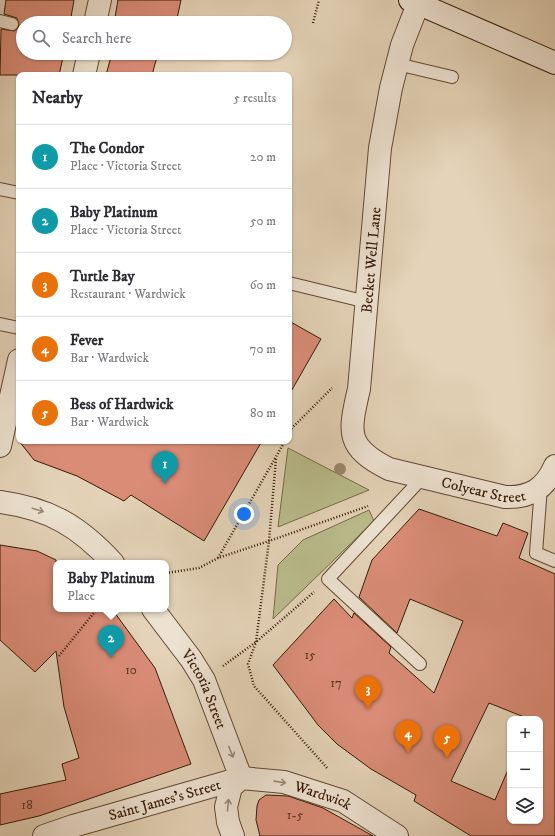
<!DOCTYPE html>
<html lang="en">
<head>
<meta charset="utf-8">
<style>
  :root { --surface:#fff; --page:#f7f7f7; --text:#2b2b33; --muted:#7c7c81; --line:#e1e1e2; --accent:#0b8043 }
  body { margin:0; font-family:"IM FELL DW Pica",serif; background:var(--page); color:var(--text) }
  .controls { position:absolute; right:12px; bottom:12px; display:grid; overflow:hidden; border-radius:8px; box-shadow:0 1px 3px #0004 }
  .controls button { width:36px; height:36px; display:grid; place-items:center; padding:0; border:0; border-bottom:1px solid var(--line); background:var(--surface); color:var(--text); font:20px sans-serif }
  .you { position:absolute; left:244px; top:514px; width:14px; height:14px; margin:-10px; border:3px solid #fff; border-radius:50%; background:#1a73e8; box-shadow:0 0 0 6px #1a73e833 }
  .badge { display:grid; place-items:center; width:26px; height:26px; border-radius:50%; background:var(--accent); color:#fff; font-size:13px; font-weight:700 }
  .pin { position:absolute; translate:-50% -33px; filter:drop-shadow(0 1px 2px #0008) }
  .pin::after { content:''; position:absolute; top:21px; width:14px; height:12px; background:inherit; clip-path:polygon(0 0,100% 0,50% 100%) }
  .popup { position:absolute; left:53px; top:560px; width:116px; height:52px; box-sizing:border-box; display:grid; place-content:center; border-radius:8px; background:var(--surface); filter:drop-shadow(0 1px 3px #0005); font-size:13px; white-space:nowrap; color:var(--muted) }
  .popup b { font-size:15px; color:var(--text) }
  .popup::after { content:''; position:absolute; left:50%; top:100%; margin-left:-8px; border:8px solid transparent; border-top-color:var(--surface) }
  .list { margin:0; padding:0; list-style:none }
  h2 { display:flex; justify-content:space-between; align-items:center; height:52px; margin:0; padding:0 16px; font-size:17px }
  h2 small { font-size:13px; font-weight:400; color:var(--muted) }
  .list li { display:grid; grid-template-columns:26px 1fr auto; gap:12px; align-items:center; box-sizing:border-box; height:64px; padding:0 16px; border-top:1px solid var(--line) }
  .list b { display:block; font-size:15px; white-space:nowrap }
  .list p { margin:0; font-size:13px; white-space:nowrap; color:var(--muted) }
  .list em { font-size:13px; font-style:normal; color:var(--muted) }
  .icon { flex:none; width:22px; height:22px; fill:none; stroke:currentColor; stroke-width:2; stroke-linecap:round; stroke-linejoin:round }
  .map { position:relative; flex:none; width:555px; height:836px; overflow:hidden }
  .search { position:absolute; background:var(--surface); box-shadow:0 1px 3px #0004; left:16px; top:16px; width:276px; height:44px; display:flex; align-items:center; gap:10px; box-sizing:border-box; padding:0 14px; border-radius:22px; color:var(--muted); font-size:15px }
  .panel { position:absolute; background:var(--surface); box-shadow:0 1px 3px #0004; left:16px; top:72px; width:276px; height:372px; border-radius:8px }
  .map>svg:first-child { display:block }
  .green { fill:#b9bb8b; stroke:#786a48 }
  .building { fill:#da8c77; stroke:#361a06; fill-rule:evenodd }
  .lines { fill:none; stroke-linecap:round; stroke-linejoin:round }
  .lane-casing { stroke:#624832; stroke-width:14 }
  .street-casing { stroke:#624832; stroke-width:24 }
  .secondary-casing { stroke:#361a06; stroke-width:24 }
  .path { stroke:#361a06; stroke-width:2.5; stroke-dasharray:1 2; stroke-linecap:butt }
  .lane { stroke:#ede2d1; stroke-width:12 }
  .street { stroke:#ede2d1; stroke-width:22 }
  .secondary { stroke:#ede2d1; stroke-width:22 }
  .tree { fill:#9a886c }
  .oneway { stroke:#9b8876 }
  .labels { text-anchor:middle; stroke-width:3.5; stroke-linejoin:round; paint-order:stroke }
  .number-label { font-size:13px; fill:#5f3622 }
  .street-label { font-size:15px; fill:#361a06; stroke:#ede2d1 }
</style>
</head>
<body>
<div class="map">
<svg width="555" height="836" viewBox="0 0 555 836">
  <rect width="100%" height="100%" fill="#e4d3b8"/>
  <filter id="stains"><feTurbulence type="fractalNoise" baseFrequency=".005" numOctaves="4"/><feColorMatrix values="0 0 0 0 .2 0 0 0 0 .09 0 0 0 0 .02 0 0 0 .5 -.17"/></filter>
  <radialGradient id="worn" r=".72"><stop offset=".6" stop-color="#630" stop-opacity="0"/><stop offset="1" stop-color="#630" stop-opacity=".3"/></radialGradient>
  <g class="green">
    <path d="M 288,448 L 369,490 L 278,527 Z"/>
    <path d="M 369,510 L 374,521 L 273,619 L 278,565 L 303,540 Z"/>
  </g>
  <g class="building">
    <path d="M 6,0 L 74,0 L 70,23 L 23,23 L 23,53 L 64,53 L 59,75 L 0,75 L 1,29 L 14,31 L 17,29 L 19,25 L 17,18 L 4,14 Z"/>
    <path d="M 118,0 L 181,0 L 176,23 L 114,23 Z"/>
    <path d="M 112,53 L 158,53 L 152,75 L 106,75 Z"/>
    <path d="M 289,321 L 321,339 L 289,395 Z"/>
    <path d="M 19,441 L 262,441 L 204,541 L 131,495 L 124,501 L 77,476 L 34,460 Z"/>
    <path d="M 419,509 L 497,536 L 503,523 L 528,533 L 519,558 L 555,574 L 555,836 L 471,836 L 414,801 L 416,795 L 371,769 L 337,744 L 318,725 L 273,665 L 334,599 L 352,618 L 354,613 L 391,647 L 389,653 L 434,693 L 463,621 L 410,599 L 397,633 L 359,597 L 372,560 ZM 489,703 L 529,719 L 540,719 L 540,821 L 510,821 L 510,765 L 495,800 L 451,781 Z"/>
    <path d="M 0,545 L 37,551 L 56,560 L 56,609 L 112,609 L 155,668 L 191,764 L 39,816 L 0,825 L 0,794 L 66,780 L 62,764 L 79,758 L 64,707 L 56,651 L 35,672 L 0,640 Z"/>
    <path d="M 266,795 L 288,796 L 323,808 L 373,836 L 260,836 L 256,820 L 257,806 L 259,800 Z"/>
  </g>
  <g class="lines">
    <defs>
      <g id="lane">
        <path d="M 0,21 L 12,24"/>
        <path d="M 397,64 L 452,77"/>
        <path d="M 0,189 L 19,193"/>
        <path d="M 289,283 L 367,302"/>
        <path d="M 0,324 L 19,328"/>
        <path d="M 541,487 L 536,553 L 555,561"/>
        <path d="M 420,664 L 328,579 L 423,477"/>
      </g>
      <g id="street">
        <path id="s1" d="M 418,4 L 402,45 L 391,88 L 380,148 L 359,389 C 349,432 345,447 389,469 L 505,497 C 530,498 545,489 555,466"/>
        <path d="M 95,23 L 100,0"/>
        <path d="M 84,75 L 89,53"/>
        <path d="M 0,446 L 19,360"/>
        <path d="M 0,502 C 50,509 79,526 113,563"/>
        <path id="s2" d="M 153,609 L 191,659 L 204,680 L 241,778"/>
        <path id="s3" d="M 44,836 L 73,826 L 241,778 L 284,782 L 343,801 L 397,836"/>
        <path d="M 233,836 L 228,822 L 226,807 L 231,787 L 241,778"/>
      </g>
      <path id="secondary" d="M 410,0 L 555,63"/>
    </defs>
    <use href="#lane" class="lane-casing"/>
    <use href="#street" class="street-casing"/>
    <use href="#secondary" class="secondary-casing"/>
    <g class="path">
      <path d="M 313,23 L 319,0"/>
      <path d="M 289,434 L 291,429 L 332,388"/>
      <path d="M 276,459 L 269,541 L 256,642 L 248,664 L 254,686 L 328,769"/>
      <path d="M 218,558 L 285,441"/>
      <path d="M 166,573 L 199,568 L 218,558 L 269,541 L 368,506"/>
      <path d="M 59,656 L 97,609"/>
      <path d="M 223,666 L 256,642 L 314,592"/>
    </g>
    <use href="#lane" class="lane"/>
    <use href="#street" class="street"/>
    <use href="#secondary" class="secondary"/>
  </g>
  <circle class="tree" cx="340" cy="469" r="6"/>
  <defs><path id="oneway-shaft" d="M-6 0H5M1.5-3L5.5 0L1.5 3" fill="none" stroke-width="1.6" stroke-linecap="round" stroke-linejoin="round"/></defs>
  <g class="oneway">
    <use href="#oneway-shaft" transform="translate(38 510) rotate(17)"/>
    <use href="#oneway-shaft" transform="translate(231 752) rotate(68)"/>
    <use href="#oneway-shaft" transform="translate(280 782) rotate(8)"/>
    <use href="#oneway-shaft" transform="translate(228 805) rotate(-84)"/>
  </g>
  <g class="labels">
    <g class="number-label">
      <text x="310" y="659">15</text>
      <text x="131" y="674">10</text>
      <text x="336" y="687">17</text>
      <text x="27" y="809">18</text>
      <text x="295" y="819">1-5</text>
    </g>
    <g class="street-label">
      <text transform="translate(371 260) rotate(-85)" y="5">Becket Well Lane</text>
      <text dy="5" stroke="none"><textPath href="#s1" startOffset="586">Colyear Street</textPath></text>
      <text dy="5" stroke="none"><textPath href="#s2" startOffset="96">Victoria Street</textPath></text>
      <text dy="5" stroke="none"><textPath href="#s3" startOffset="290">Wardwick</textPath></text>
      <text dy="5" stroke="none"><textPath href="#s3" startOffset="126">Saint James's Street</textPath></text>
    </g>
  </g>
  <rect width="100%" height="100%" filter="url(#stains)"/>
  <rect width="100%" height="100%" fill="url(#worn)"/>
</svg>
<div class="controls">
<button>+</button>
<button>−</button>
<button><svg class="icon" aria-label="layers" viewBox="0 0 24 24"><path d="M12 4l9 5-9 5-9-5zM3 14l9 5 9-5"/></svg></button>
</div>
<div class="you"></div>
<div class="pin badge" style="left:165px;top:484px;background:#0f9aa8">1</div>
<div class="pin badge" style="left:111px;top:658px;background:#0f9aa8">2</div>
<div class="popup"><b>Baby Platinum</b>Place</div>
<div class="pin badge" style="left:368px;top:709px;background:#e8710a">3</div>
<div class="pin badge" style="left:408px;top:753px;background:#e8710a">4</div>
<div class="pin badge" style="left:447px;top:758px;background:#e8710a">5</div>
<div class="search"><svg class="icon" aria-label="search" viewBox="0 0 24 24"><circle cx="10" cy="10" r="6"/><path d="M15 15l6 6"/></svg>Search here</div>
<section class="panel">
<h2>Nearby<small>5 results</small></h2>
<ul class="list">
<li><span class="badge" style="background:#0f9aa8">1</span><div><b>The Condor</b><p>Place · Victoria Street</p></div><em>20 m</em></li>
<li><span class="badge" style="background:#0f9aa8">2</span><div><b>Baby Platinum</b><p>Place · Victoria Street</p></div><em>50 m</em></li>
<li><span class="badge" style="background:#e8710a">3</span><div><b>Turtle Bay</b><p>Restaurant · Wardwick</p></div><em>60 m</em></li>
<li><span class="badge" style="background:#e8710a">4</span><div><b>Fever</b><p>Bar · Wardwick</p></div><em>70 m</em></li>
<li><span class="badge" style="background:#e8710a">5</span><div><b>Bess of Hardwick</b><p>Bar · Wardwick</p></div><em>80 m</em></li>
</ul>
</section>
</div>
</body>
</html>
